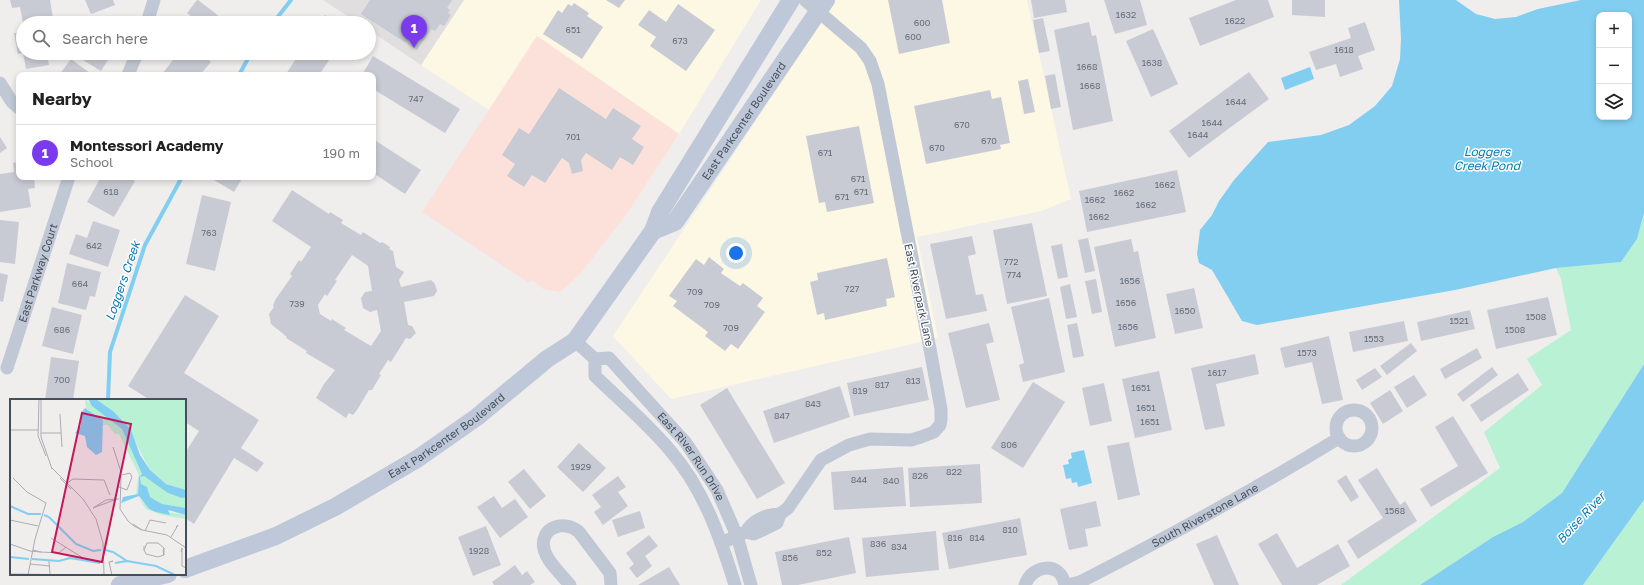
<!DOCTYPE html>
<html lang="en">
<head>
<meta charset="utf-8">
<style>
  :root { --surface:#fff; --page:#f2f2f2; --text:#222; --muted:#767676; --line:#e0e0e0; --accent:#7c3aed }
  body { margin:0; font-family:"Golos Text",sans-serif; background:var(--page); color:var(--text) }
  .controls { position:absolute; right:12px; top:12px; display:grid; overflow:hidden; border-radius:8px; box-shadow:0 2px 6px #0003 }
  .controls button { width:36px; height:36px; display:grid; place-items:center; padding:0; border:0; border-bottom:1px solid var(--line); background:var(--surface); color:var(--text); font:20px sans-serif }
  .you { position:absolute; left:736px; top:253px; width:14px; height:14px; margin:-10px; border:3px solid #fff; border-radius:50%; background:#1a73e8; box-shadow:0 0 0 6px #1a73e833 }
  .badge { display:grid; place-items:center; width:26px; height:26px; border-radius:50%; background:var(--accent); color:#fff; font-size:13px; font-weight:700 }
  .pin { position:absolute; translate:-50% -33px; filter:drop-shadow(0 1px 2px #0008) }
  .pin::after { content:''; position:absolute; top:21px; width:14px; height:12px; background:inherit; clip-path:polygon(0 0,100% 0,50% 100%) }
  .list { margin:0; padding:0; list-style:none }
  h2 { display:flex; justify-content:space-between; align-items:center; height:52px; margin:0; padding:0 16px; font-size:17px }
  h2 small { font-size:13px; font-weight:400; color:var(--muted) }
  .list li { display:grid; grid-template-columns:26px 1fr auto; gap:12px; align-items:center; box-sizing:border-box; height:56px; padding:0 16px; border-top:1px solid var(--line) }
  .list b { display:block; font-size:15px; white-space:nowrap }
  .list p { margin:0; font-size:13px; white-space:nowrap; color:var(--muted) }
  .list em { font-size:13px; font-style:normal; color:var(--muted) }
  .icon { flex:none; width:22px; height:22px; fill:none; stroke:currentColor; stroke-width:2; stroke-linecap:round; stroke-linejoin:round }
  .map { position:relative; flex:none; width:1644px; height:585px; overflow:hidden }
  .search { position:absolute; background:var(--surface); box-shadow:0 2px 6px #0003; left:16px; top:16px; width:360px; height:44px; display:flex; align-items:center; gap:10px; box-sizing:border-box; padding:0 14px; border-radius:22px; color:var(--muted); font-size:15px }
  .panel { position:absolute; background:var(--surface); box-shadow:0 2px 6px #0003; left:16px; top:72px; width:360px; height:108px; border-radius:8px }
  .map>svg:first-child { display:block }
  .commercial { fill:#fdf8e4 }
  .education { fill:#e1dedf }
  .medical { fill:#fce1db }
  .green { fill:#b8f1d4 }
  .water { fill:#82cef1; fill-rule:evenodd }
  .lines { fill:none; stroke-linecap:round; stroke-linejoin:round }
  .stream { stroke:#82cef1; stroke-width:4 }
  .building { fill:#c9cbd4; fill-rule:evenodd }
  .minor { stroke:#bfc8d4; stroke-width:13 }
  .secondary { stroke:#bec8d8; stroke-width:18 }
  .labels { text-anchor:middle; stroke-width:3; stroke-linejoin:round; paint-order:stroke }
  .number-label { font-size:9px; fill:#656d7a }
  .street-label { font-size:11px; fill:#444e5c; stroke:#fff }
  .water-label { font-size:12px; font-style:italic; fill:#037ab0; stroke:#fff }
  .inset-river { fill:none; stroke:#82cef1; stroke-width:2 }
  .inset-road { fill:none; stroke:#abadb3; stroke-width:1 }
  .view { fill:#c2185b; fill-opacity:0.15; stroke:#c2185b; stroke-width:2 }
  .inset-edge { fill:none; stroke:#444e5c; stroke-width:2 }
</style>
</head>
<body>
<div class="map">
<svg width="1644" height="585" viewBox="0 0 1644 585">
  <rect width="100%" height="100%" fill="#f0eded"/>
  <g class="commercial">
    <path d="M 464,0 L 761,0 L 679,134 L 537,36 L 489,110 L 421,65 Z"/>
    <path d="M 836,0 L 1027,0 L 1071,199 L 1041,211 L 917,237 L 938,338 L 671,399 L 613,336 Z"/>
  </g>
  <path class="education" d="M 323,0 L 464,0 L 421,65 L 369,30 L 369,23 L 358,23 Z"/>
  <path class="medical" d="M 537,36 L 679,134 L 626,215 L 580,274 L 560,292 L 543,289 L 532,280 L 529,283 L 422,212 Z"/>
  <g class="green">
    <path d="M 1644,213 L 1644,364 L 1562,493 L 1523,522 L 1493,537 L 1420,585 L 1341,585 L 1500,468 L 1484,432 L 1542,385 L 1527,359 L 1571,330 L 1561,279 L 1556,268 L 1621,262 L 1637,239 Z"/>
    <path d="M 1644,500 L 1644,585 L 1583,585 Z"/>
  </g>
  <g class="water">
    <path d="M 1399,0 L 1456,0 L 1476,14 L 1495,19 L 1516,17 L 1538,9 L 1581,0 L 1644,0 L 1644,213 L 1637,239 L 1621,262 L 1556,268 L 1455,290 L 1257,325 L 1242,321 L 1212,270 L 1199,263 L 1197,254 L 1200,230 L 1212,215 L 1219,201 L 1234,180 L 1268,142 L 1321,135 L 1349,125 L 1375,106 L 1392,86 L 1400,59 L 1401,39 ZM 1599,15 L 1629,15 L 1629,117 L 1599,117 Z"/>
    <path d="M 1310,67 L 1314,79 L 1285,90 L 1281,78 Z"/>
    <path d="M 1644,364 L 1644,500 L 1583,585 L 1420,585 L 1493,537 L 1523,522 L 1562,493 Z"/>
    <path d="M 1084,450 L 1092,483 L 1078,487 L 1077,482 L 1072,483 L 1071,478 L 1066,479 L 1063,465 L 1069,464 L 1068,460 L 1072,458 L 1071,453 Z"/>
  </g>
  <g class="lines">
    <g class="stream">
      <path d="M 273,23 L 291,0"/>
      <path d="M 239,75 L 251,53"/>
      <path d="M 108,400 L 110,352 L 145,245 L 182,177"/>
    </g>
  </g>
  <g class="building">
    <path d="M 10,0 L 50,0 L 53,18 L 23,23 L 20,7 L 12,8 Z"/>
    <path d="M 85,0 L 113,0 L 115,5 L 91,14 Z"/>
    <path d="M 197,0 L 198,0 L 228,23 L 200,23 L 187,13 Z"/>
    <path d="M 370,0 L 452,0 L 447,8 L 450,10 L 448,13 L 451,15 L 444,26 L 440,24 L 435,31 L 431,29 L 417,50 L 361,14 Z"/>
    <path d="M 606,0 L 625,0 L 619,8 Z"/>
    <path d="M 888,0 L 942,0 L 950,43 L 899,54 Z"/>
    <path d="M 1031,0 L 1065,0 L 1067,12 L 1034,18 Z"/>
    <path d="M 1104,0 L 1140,0 L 1147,25 L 1115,34 Z"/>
    <path d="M 1236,0 L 1268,0 L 1274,17 L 1200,46 L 1189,18 Z"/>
    <path d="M 1292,0 L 1325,0 L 1325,17 L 1292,15 Z"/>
    <path d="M 574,3 L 589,13 L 587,16 L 603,27 L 582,59 L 543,34 L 558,10 L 562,13 L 568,4 L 572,6 Z"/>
    <path d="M 678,4 L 715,30 L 686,71 L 650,46 L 656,37 L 638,25 L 649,10 L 666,22 Z"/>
    <path d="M 325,15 L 338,23 L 320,23 Z"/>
    <path d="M 1043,18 L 1050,51 L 1039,53 L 1033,20 Z"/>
    <path d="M 1089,22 L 1092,36 L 1096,35 L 1113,121 L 1073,130 L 1054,30 Z"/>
    <path d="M 1365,22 L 1375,50 L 1358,56 L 1363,69 L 1340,77 L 1336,64 L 1316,70 L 1309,52 L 1351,38 L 1348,28 Z"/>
    <path d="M 1153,29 L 1178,84 L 1151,97 L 1126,41 Z"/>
    <path d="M 23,32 L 23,53 L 18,54 L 14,33 Z"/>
    <path d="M 23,53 L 47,53 L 49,65 L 26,69 Z"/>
    <path d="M 71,53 L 112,53 L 101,71 Z"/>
    <path d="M 164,53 L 200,53 L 211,62 L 200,75 L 163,75 L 162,74 L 173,60 Z"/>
    <path d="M 300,53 L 334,53 L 319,75 L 287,75 L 286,74 Z"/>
    <path d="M 373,56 L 460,109 L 445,133 L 373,89 L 373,75 L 362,75 Z"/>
    <path d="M 71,59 L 90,73 L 89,75 L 59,75 Z"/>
    <path d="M 1249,72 L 1269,99 L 1189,158 L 1169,131 Z"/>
    <path d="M 1055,74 L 1061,107 L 1051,109 L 1045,76 Z"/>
    <path d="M 1028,79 L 1035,112 L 1024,114 L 1018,81 Z"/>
    <path d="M 559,88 L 606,119 L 613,108 L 641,126 L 632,139 L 644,147 L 633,165 L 620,157 L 612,170 L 586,153 L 581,160 L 583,171 L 572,174 L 569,163 L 562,158 L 545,183 L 532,175 L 524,187 L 507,176 L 515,164 L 502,155 L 519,128 L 529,134 Z"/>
    <path d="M 990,90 L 992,99 L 1001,97 L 1010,143 L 1000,145 L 1001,149 L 926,164 L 914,106 Z"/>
    <path d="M 859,126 L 874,203 L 827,212 L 825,202 L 819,203 L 806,136 Z"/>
    <path d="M 0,137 L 7,148 L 0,153 Z"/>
    <path d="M 373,139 L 421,170 L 405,194 L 373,173 Z"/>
    <path d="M 19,162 L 19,177 L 34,177 L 35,188 L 28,189 L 31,207 L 0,212 L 0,174 L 14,172 L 13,163 Z"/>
    <path d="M 1177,170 L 1186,212 L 1087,232 L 1079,191 Z"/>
    <path d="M 101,177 L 127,177 L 135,181 L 114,217 L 87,202 Z"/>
    <path d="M 209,177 L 243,177 L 234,192 Z"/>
    <path d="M 292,190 L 329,214 L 330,212 L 343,220 L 341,223 L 361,235 L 363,232 L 380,243 L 382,242 L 390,247 L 389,249 L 393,251 L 396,267 L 404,272 L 399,280 L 401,287 L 431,280 L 435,284 L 437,291 L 434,296 L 404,302 L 408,325 L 412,326 L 416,333 L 410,339 L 406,338 L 391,362 L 388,360 L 379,374 L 381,375 L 372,390 L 369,390 L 357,410 L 353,415 L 349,413 L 346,418 L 316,398 L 324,384 L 335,370 L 306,353 L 307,351 L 286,338 L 287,337 L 271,324 L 269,314 L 274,307 L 273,306 L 275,300 L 292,276 L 290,274 L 299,260 L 301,262 L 311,247 L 272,221 ZM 352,255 L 368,266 L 372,291 L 365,292 L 361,298 L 363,308 L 370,312 L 377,310 L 381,331 L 371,346 L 344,330 L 346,328 L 332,319 L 331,321 L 320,314 L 318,305 L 325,294 L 327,296 L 337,281 L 335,280 Z"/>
    <path d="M 202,195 L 231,202 L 215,271 L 186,264 Z"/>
    <path d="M 0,220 L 19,222 L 15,264 L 0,262 Z"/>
    <path d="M 93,221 L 120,230 L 108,267 L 69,254 L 76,234 L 87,238 Z"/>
    <path d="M 1032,223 L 1047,296 L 1007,304 L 993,230 Z"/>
    <path d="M 972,236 L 976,254 L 968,256 L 976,295 L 983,294 L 987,311 L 946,319 L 930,244 Z"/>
    <path d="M 1088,238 L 1095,271 L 1085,273 L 1078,240 Z"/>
    <path d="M 1131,239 L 1134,252 L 1138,251 L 1156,338 L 1115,347 L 1094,247 Z"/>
    <path d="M 1062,244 L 1068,277 L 1058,279 L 1051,246 Z"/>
    <path d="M 709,257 L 724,269 L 721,273 L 740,286 L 743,283 L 763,298 L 757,306 L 765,312 L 738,349 L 731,344 L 725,351 L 705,336 L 708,332 L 673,306 L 677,301 L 669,296 L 696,259 L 704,265 Z"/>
    <path d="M 887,258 L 895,297 L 886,299 L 887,306 L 825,320 L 824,313 L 817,315 L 810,282 L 818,280 L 817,273 Z"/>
    <path d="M 67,263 L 101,272 L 95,297 L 90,296 L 86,310 L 58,303 Z"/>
    <path d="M 0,273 L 8,275 L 3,302 L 0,301 Z"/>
    <path d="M 1096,279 L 1102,312 L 1092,314 L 1085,281 Z"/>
    <path d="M 1070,284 L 1077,317 L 1066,319 L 1060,287 Z"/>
    <path d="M 1194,288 L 1203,328 L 1175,334 L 1166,294 Z"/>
    <path d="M 185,295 L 219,316 L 184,373 L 259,420 L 241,448 L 264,463 L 257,472 L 234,458 L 194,524 L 185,518 L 185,453 L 199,431 L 185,422 L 185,400 L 150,400 L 128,386 Z"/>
    <path d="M 1548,297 L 1557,335 L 1496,349 L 1487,310 Z"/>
    <path d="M 1049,298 L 1065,372 L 1023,382 L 1019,365 L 1024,363 L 1011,307 Z"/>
    <path d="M 52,307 L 82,315 L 73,354 L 42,346 Z"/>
    <path d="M 1470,310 L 1475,329 L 1421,341 L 1417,322 Z"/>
    <path d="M 1404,321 L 1408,341 L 1353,352 L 1349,332 Z"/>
    <path d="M 989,323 L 994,342 L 986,344 L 1000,400 L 966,408 L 948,333 Z"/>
    <path d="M 1077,323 L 1084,356 L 1073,358 L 1067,325 Z"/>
    <path d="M 1329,336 L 1343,400 L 1322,404 L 1312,362 L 1285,368 L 1280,348 Z"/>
    <path d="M 1411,343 L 1417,351 L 1387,375 L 1380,366 Z"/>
    <path d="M 1477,348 L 1482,358 L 1445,379 L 1440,369 Z"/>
    <path d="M 1255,354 L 1259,374 L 1216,384 L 1225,426 L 1205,430 L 1191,368 Z"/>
    <path d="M 51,357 L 79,361 L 73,400 L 45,400 Z"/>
    <path d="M 922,367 L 929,400 L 854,416 L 847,383 Z"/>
    <path d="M 1492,367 L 1498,375 L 1463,402 L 1457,394 Z"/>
    <path d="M 1375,368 L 1382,377 L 1362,390 L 1356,380 Z"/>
    <path d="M 1159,371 L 1172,430 L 1135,438 L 1122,379 Z"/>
    <path d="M 1518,373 L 1529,390 L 1481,422 L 1470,405 Z"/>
    <path d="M 1414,375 L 1427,395 L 1407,408 L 1394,387 Z"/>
    <path d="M 1033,382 L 1065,402 L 1023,468 L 991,448 Z"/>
    <path d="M 1104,383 L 1112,421 L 1090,426 L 1082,388 Z"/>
    <path d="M 840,386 L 850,417 L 774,443 L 763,411 Z"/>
    <path d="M 727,388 L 785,483 L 757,499 L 700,405 Z"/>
    <path d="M 1390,390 L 1403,411 L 1383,424 L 1370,403 Z"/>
    <path d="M 1453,416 L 1488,473 L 1431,507 L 1420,489 L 1458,466 L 1435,427 Z"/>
    <path d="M 1129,442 L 1140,495 L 1118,500 L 1107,446 Z"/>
    <path d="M 579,443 L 606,468 L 583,492 L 557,467 Z"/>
    <path d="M 980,464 L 982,503 L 910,507 L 908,468 Z"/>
    <path d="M 903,467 L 906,506 L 834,510 L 831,472 Z"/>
    <path d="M 1377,468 L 1400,505 L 1405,501 L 1417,521 L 1358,559 L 1347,541 L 1383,518 L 1358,480 Z"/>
    <path d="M 524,469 L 546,496 L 530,509 L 508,482 Z"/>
    <path d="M 1346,475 L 1359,497 L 1351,502 L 1337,481 Z"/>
    <path d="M 618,476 L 626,487 L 618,492 L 628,506 L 603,525 L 594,512 L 601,507 L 592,495 Z"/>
    <path d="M 494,496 L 502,508 L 515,499 L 528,517 L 500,538 L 477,507 Z"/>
    <path d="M 1096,501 L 1101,526 L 1085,529 L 1088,546 L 1069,550 L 1060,509 Z"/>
    <path d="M 640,511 L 645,528 L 618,537 L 612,520 Z"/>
    <path d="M 1020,518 L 1027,555 L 949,569 L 942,533 Z"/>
    <path d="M 486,526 L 501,565 L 473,576 L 458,537 Z"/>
    <path d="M 936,531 L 939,570 L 866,577 L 862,538 Z"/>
    <path d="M 1277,533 L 1297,568 L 1338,544 L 1350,566 L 1317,585 L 1282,585 L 1258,544 Z"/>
    <path d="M 649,535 L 658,546 L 645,556 L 652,566 L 637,578 L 629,568 L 634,564 L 626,553 Z"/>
    <path d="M 1217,535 L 1239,585 L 1214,585 L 1196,544 Z"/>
    <path d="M 849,537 L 856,573 L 798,585 L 782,585 L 775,552 Z"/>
    <path d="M 515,565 L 522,575 L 527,571 L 535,582 L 530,585 L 494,585 L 492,582 Z"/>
    <path d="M 669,567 L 680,585 L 638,585 Z"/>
  </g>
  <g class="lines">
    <g class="minor">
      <path d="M 147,23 L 154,0"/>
      <path d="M 128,75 L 137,53"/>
      <path d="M 0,83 L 12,102 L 19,108"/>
      <path d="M 575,341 L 595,359"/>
      <path id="s1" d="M 7,368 L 69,177"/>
      <circle cx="1354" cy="428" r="18"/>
      <path d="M 780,514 L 788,508 L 821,460 L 849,445 L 870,439 L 911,440 L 921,437 L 934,432 L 940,425 L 941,420 L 941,409 L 930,349 L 878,84 L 870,61 L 861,48 L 805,0"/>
      <path d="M 728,540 L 746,532 C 752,520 767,514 780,514 L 777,523 L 754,534 L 746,532"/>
      <path d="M 570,585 C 562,575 547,562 544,549 C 539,527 565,519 579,532 L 610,573 L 611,585"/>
      <path id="s2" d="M 735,585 C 720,536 703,488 669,449 C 647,423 620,400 595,376 L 595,359 L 609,358 L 686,443 L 717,490 L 737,536 L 751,585"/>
      <path d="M 1025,585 C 1032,564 1061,561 1065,585"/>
      <path id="s3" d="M 1068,585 L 1080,582 C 1168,537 1254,490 1339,438"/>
    </g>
    <g class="secondary">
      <path id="s4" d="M 653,231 L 675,222 L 826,0"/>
      <path id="s5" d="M 185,569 L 276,536 L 335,507 L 417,459 L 477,417 L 547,359 L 575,341 L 653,231 L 660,212 L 791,0"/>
      <path d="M 120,585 L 168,574"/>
    </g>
  </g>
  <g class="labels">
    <g class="number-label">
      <text x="1126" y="18">1632</text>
      <text x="1235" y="24">1622</text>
      <text x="922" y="26">600</text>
      <text x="573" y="33">651</text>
      <text x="913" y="40">600</text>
      <text x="680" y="44">673</text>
      <text x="1344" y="53">1618</text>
      <text x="1152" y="66">1638</text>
      <text x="1087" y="70">1668</text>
      <text x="1090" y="89">1668</text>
      <text x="416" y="102">747</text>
      <text x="1236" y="105">1644</text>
      <text x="1212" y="126">1644</text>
      <text x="962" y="128">670</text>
      <text x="1198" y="138">1644</text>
      <text x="573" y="140">701</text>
      <text x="989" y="144">670</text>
      <text x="937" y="151">670</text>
      <text x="825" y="156">671</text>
      <text x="858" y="182">671</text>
      <text x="1165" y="188">1662</text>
      <text x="111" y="195">618</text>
      <text x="861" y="195">671</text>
      <text x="1124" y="196">1662</text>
      <text x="842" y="200">671</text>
      <text x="1095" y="203">1662</text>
      <text x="1146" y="208">1662</text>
      <text x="1099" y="220">1662</text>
      <text x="209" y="236">763</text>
      <text x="94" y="249">642</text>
      <text x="1011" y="265">772</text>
      <text x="1014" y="278">774</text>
      <text x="1130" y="284">1656</text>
      <text x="80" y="287">664</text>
      <text x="852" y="292">727</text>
      <text x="695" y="295">709</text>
      <text x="1126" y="306">1656</text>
      <text x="297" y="307">739</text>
      <text x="712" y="308">709</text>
      <text x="1185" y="314">1650</text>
      <text x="1536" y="320">1508</text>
      <text x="1459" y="324">1521</text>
      <text x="1128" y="330">1656</text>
      <text x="731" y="331">709</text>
      <text x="62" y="333">686</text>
      <text x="1515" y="333">1508</text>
      <text x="1374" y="342">1553</text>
      <text x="1307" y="356">1573</text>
      <text x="1217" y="376">1617</text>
      <text x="62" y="383">700</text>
      <text x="913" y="384">813</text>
      <text x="882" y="388">817</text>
      <text x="1141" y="391">1651</text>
      <text x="860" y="394">819</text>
      <text x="813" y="407">843</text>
      <text x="1146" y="411">1651</text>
      <text x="782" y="419">847</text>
      <text x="1150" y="425">1651</text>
      <text x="1009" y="448">806</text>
      <text x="581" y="470">1929</text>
      <text x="954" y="475">822</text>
      <text x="920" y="479">826</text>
      <text x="859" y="483">844</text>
      <text x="891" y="484">840</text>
      <text x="1395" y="514">1568</text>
      <text x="1010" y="533">810</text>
      <text x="955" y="541">816</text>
      <text x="977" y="541">814</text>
      <text x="878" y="547">836</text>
      <text x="899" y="550">834</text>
      <text x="479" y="554">1928</text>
      <text x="824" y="556">852</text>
      <text x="790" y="561">856</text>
    </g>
    <g class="street-label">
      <text dy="4" stroke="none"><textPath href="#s4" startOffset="146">East Parkcenter Boulevard</textPath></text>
      <text dy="4" stroke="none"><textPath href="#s1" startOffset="100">East Parkway Court</textPath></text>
      <text transform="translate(919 295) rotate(78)" y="4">East Riverpark Lane</text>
      <text dy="4" stroke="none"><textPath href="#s5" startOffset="295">East Parkcenter Boulevard</textPath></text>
      <text dy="4" stroke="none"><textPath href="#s2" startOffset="416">East River Run Drive</textPath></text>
      <text dy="4" stroke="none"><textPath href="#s3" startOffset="154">South Riverstone Lane</textPath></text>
    </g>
    <g class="water-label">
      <text x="1487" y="156">Loggers<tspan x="1487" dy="14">Creek Pond</tspan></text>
      <text transform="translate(123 281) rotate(-71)" y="4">Loggers Creek</text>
      <text transform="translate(1581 518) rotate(-47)" y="4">Boise River</text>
    </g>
  </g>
  <g transform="translate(10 399)">
    <rect width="176" height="176" fill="#f0eded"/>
    <path d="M 75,0 L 112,30 L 132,75 L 129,78 L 128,95 L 126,96 L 128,79 L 129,76 L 109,35 L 105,35 L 98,26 L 93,26 L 93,21 L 76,9 ZM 86,0 L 176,0 L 176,91 L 156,85 L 140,71 L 121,35 L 96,7 ZM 134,77 L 176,98 L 176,109 L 152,105 L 140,98 L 137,88 L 131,85 L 130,78 ZM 128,98 L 139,110 L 176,116 L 176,120 L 152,116 L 136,110 Z" fill="#b8f1d4"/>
    <path d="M 78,0 L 86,0 L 104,13 L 121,31 L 130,56 L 140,71 L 156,85 L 176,91 L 176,98 L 172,99 L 158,94 L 134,77 L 130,78 L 131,85 L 137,88 L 140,98 L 152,105 L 176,109 L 176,116 L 158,111 L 160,116 L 146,113 L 139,110 L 129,97 L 111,104 L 113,98 L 128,95 L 129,78 L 132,75 L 112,30 L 82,7 ZM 75,9 L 93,21 L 92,53 L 86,56 L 77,48 L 75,37 L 65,34 L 71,27 L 71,14 Z" fill="#82cef1"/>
    <path class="inset-river" d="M 0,107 L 18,115 L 31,115M 34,116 L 39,118 L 66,145 L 83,152 L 91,151M 95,151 L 103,153 L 117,162 L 146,167 L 165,176M 0,158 L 19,160M 22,160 L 49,162 L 60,159 L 90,164M 105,164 L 117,162"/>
    <path class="inset-road" d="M 29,0 L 28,37 L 36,57M 31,0 L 31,38 L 42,70M 50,15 L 52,48M 1,31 L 28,31M 31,34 L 51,34M 103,48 L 111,73M 42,69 L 73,100 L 86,120 L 93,144 L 94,176M 111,77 L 110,110 L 118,122 L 124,127 L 132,131 L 123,125M 3,79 L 17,93 L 36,104 L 25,140 L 18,176M 50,79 L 61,90M 56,85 L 63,80 L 94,81 L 100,96M 109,88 L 117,91 L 122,78 L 120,74 L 112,76M 107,100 L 83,109 L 96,101 L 106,100 L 109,100M 0,121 L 28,127M 132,131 L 157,136 L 176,149M 135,132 L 140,121 L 156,124M 161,138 L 168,126 L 166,128M 41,139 L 73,159M 0,145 L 20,152 L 31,153 L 23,151M 134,147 L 134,151 L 137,144 L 148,144 L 154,149M 154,149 L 154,156 L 153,152 ZM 134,151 L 136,155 L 148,158 L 154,156M 31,153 L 49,154 L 56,148M 171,153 L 172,149 L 172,167 L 176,169M 39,162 L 40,175M 100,163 L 103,162 L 99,163 L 102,176M 20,165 L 40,167M 0,175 L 82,176"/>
    <path class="view" d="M 72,14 L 121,25 L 92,163 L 42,153 Z"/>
    <rect width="176" height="176" class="inset-edge"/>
  </g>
</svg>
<div class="controls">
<button>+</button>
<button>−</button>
<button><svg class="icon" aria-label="layers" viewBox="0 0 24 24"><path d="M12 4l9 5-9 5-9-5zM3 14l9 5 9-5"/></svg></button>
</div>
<div class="you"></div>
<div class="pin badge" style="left:414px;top:48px">1</div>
<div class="search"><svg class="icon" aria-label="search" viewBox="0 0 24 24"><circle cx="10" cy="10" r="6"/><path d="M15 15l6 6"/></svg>Search here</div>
<section class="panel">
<h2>Nearby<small></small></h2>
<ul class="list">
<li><span class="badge">1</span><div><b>Montessori Academy</b><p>School</p></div><em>190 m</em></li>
</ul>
</section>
</div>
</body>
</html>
